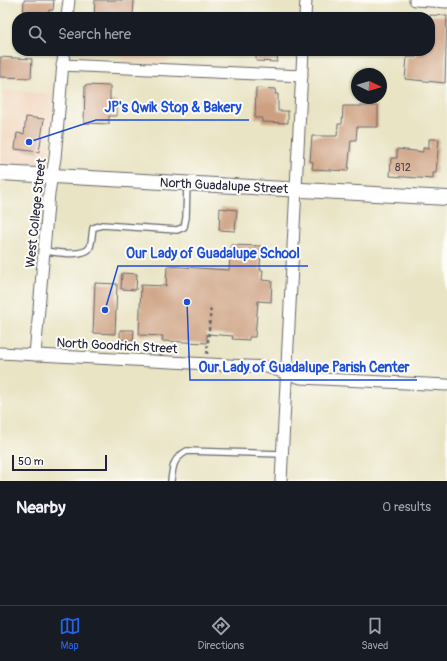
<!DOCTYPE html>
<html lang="en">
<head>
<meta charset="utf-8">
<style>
  :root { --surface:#171b24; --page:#20242c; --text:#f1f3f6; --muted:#9ea1a6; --line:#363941; --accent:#2563eb }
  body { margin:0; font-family:Pangolin,sans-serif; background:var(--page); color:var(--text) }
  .compass { position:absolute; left:351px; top:68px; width:36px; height:36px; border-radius:50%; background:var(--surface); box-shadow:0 1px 3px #0004; rotate:94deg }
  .scale { position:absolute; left:12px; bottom:10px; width:95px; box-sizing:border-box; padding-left:4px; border:2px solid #22223b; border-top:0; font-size:11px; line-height:14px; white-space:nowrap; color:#22223b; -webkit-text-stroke:3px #fdfcf7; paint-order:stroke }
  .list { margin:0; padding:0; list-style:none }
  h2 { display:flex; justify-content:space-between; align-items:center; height:52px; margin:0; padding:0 16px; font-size:17px }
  h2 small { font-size:13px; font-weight:400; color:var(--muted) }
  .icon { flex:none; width:22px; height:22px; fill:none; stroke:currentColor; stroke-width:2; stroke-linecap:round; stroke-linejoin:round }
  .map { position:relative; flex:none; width:447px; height:481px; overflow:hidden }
  .search { position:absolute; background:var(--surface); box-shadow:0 1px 3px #0004; left:12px; right:12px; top:12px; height:44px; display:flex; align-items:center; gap:10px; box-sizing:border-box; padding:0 14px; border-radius:16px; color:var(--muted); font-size:15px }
  .sheet { height:124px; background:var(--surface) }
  nav { display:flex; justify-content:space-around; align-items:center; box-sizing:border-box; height:56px; border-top:1px solid var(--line); background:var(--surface); font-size:11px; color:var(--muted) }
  nav a { display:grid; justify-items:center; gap:2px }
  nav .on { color:var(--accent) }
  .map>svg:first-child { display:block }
  .built { fill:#f1d5bd }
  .building { fill:#cda081 }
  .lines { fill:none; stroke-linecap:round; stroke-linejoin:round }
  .service-casing { stroke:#68666b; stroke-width:8 }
  .minor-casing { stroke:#68666b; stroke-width:13 }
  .tertiary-casing { stroke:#68666b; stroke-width:16 }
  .path { stroke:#68666b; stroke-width:2.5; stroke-dasharray:3 3; stroke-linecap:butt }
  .service { stroke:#fff; stroke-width:5.5 }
  .minor { stroke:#fff; stroke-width:11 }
  .tertiary { stroke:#fff; stroke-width:14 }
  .labels { text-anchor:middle; stroke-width:4; stroke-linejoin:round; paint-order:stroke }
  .number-label { font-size:11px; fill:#4d424c }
  .street-label { font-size:13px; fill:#22223b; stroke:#fdfcf7 }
  .leader { fill:none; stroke:#1d4ed8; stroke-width:1.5 }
  .callout-dot { fill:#1d4ed8; stroke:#fdfcf7; stroke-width:1.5 }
  .callout-label { font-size:14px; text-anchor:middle; font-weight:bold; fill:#1d4ed8; stroke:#fdfcf7; stroke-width:4; stroke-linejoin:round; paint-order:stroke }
</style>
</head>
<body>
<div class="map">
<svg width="447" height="481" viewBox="0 0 447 481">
  <rect width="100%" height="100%" fill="#fdfcf7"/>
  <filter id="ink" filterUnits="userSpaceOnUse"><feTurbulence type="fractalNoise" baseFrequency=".025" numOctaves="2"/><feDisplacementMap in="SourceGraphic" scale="8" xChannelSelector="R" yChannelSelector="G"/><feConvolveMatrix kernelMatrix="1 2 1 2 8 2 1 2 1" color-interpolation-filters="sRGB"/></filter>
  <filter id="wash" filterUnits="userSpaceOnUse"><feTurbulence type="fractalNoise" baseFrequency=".012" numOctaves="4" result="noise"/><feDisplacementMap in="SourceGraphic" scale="16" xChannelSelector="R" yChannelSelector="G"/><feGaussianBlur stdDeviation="0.9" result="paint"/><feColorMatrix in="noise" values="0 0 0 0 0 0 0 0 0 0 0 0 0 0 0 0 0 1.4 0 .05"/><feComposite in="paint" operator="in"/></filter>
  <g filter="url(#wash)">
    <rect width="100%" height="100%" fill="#e9e4c4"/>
    <g class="built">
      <path d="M 123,51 L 169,51 L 168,63 L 122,61 Z"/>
      <path d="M 4,90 L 53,94 L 49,153 L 48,159 L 43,164 L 0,162 Z"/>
    </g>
    <g id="blocks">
      <g class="building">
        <path d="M 24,0 L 54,0 L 53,10 L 49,10 L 48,14 L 41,14 L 41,17 L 23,17 Z"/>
        <path d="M 95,0 L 134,0 L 133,17 L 94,17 Z"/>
        <path d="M 430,15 L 447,16 L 445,83 L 405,79 L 407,57 L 416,57 L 417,51 L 430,51 Z"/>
        <path d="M 256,51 L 278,51 L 277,62 L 256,61 Z"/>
        <path d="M 0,57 L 32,59 L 31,78 L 0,77 Z"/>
        <path d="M 85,85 L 110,86 L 110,101 L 117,101 L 117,116 L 109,116 L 109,124 L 84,123 Z"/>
        <path d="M 256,88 L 276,89 L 275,94 L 278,94 L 278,111 L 288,111 L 288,123 L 262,122 L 262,118 L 255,118 Z"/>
        <path d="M 343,106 L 378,106 L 378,127 L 357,127 L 356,140 L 351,140 L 348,171 L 312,169 L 313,162 L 310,161 L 312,136 L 337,136 L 338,124 L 342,124 Z"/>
        <path d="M 26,117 L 44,119 L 39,152 L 15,149 L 17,133 L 24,134 Z"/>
        <path d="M 429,139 L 439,139 L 436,173 L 433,173 L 433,179 L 390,176 L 391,158 L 397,158 L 397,149 L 423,152 L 423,148 L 429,149 Z"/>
        <path d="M 220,208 L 237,210 L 235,231 L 219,230 Z"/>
        <path d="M 231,245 L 261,246 L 260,270 L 263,270 L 262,280 L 272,281 L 271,302 L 258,301 L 255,337 L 249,337 L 249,340 L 232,339 L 233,336 L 207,334 L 207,343 L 162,341 L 163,336 L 139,335 L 141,285 L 166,286 L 167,266 L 229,270 Z"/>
        <path d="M 122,273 L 137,274 L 136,290 L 121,289 Z"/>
        <path d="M 95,283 L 117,284 L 115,334 L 93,333 Z"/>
        <path d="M 120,330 L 134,330 L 133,341 L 120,340 Z"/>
      </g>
    </g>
  </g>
  <g filter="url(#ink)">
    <use href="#blocks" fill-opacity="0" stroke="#68666b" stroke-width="1"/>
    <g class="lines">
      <defs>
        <g id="service">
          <path d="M 44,251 C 55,252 85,258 90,247 C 92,241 92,233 93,228 L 102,225 L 177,230 L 184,227 L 186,218 L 187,184"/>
          <path d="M 171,481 C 173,465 173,459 187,451 L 282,454"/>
        </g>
        <g id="minor">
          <path d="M 415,0 L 447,2"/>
          <path d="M 67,17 L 69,0"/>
          <path d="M 305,17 L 306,0"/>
          <path d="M 62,65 L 302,76"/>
          <path d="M 0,353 L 267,367 L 301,378 L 447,385"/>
          <path d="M 35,355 L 49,193 L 55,158 L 64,51"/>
          <path d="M 281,481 L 303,51"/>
        </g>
        <path id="tertiary" d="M 0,173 L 447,198"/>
      </defs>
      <use href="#service" class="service-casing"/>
      <use href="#minor" class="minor-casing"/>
      <use href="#tertiary" class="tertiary-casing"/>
      <path class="path" d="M 207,354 L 211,306"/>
      <use href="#service" class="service"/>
      <use href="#minor" class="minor"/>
      <use href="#tertiary" class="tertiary"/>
    </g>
  </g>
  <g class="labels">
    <g class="number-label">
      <text x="403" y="171">812</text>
    </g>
    <g class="street-label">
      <text transform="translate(224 185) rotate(3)" y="5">North Guadalupe Street</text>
      <text transform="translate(35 213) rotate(-84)" y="5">West College Street</text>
      <text transform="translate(117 345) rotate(3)" y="5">North Goodrich Street</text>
    </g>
  </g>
  <path class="leader" d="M29 142L96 120H249M105 310L118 266H308M187 302L190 380H417"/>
  <g class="callout-dot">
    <circle cx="29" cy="142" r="4"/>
    <circle cx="105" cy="310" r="4"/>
    <circle cx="187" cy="302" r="4"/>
  </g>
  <g class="callout-label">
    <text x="173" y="112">JP's Qwik Stop &amp; Bakery</text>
    <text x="213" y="258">Our Lady of Guadalupe School</text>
    <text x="304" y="372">Our Lady of Guadalupe Parish Center</text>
  </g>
</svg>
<svg class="compass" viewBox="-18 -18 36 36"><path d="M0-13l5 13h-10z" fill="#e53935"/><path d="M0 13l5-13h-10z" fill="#9ea1a6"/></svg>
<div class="scale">50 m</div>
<div class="search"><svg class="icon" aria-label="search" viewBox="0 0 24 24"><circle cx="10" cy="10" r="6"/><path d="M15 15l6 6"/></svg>Search here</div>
</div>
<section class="sheet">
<h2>Nearby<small>0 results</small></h2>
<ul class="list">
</ul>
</section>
<nav>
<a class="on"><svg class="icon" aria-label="map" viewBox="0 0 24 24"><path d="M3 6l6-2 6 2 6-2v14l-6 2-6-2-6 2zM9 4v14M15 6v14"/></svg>Map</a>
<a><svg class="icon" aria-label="directions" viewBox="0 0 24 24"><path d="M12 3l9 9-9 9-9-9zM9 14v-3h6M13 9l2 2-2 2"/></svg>Directions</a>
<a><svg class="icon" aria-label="saved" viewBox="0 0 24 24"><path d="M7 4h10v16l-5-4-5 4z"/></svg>Saved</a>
</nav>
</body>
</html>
